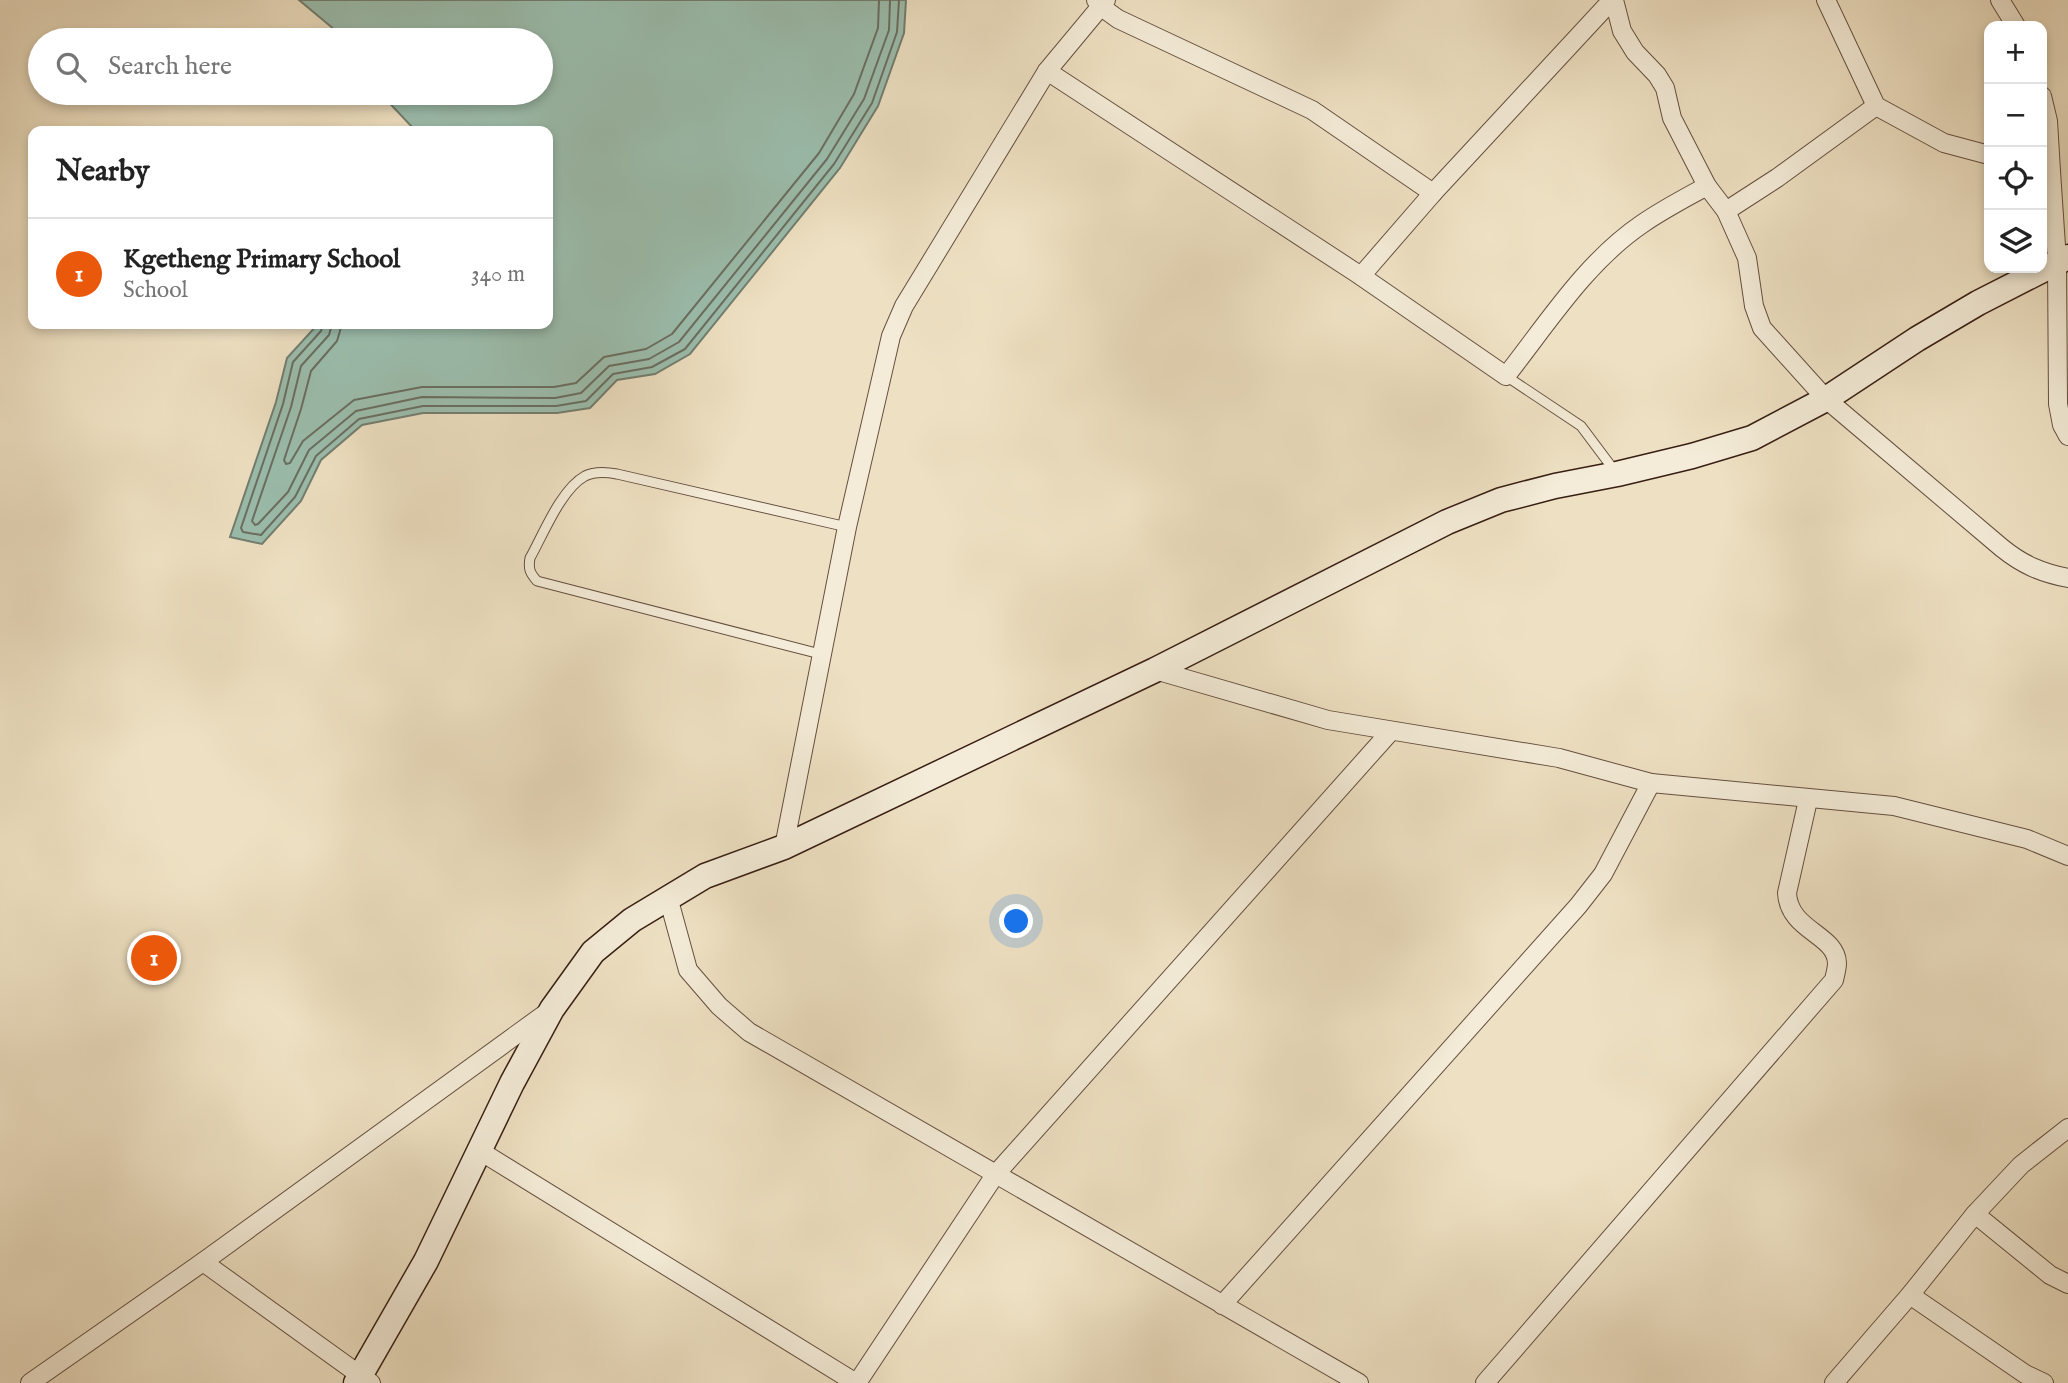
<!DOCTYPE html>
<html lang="en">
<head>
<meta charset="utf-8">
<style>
  :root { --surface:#fff; --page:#f6f6f6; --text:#222; --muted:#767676; --line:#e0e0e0; --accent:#ea580c }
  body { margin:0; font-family:"IM FELL English",serif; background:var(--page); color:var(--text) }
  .controls { position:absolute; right:21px; top:21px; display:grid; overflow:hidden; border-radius:14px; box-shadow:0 4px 10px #0003 }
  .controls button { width:63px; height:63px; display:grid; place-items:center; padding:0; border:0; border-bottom:2px solid var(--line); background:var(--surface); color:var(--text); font:35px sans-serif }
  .you { position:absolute; left:1017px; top:922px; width:24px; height:24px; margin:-18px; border:5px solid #fff; border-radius:50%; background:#1a73e8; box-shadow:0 0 0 10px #1a73e833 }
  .badge { display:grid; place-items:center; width:46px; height:46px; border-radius:50%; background:var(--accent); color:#fff; font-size:23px; font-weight:700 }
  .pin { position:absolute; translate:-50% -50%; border:4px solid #fff; box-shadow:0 2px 7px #0006 }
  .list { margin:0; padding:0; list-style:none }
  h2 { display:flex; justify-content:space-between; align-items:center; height:91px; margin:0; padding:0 28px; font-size:30px }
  h2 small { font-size:23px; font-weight:400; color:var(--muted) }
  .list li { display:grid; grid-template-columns:46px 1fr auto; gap:21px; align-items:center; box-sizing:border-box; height:112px; padding:0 28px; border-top:2px solid var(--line) }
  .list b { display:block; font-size:26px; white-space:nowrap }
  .list p { margin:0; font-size:23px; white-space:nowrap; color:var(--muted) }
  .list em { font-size:23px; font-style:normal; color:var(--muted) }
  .icon { flex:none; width:38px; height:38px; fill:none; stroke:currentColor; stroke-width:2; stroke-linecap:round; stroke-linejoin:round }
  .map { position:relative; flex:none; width:2068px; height:1383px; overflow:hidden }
  .search { position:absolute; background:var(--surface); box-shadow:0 4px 10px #0003; left:28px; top:28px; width:525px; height:77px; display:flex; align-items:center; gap:18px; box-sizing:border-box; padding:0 24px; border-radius:38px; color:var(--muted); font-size:26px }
  .panel { position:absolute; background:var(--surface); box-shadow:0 4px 10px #0003; left:28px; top:126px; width:525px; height:203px; border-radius:14px }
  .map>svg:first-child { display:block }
  .water { fill:#9bbeae; stroke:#737e70; stroke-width:2 }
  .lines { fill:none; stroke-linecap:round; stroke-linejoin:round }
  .shore { stroke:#6a6e61; stroke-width:2 }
  .lane-casing { stroke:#664f40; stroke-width:11 }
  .street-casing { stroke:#664f40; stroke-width:20 }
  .secondary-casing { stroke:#381e14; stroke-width:27 }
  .lane { stroke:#f4ecd8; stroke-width:9 }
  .street { stroke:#f4ecd8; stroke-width:18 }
  .secondary { stroke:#f4ecd8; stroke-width:24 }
</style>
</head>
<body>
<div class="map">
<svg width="2068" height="1383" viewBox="0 0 2068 1383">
  <rect width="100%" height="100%" fill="#eee1c3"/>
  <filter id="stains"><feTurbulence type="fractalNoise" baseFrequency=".00286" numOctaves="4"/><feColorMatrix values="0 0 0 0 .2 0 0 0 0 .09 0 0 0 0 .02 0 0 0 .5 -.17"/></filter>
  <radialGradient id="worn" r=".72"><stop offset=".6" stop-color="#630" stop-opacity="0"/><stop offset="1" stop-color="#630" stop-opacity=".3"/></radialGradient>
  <path class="water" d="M 299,0 L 906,0 L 904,33 L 878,106 L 840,168 L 690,354 L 655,374 L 617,380 L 590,408 L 557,413 L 423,413 L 362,425 L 321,460 L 301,501 L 262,544 L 230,537 L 276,402 L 287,358 L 318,324 L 548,324 L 548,131 L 420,131 L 412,127 L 380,93 L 541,93 L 541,40 L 347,40 Z"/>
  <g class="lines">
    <g class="shore">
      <path d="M 323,324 L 321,331 L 293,362 L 283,404 L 241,528 L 243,532 L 261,535 L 295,497 L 316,456 L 359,419 L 423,406 L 556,406 L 586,401 L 613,374 L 652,367 L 685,349 L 834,164 L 872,103 L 897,32 L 899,0"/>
      <path d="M 332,324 L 329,335 L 301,366 L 291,407 L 252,521 L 255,525 L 258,524 L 288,492 L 309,450 L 356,411 L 422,397 L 555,398 L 581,393 L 609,366 L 649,359 L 679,342 L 827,159 L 864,99 L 889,30 L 890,0"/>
      <path d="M 342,324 L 337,341 L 311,371 L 301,409 L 284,460 L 286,464 L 290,463 L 303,441 L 354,400 L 422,387 L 554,387 L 576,383 L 604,357 L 646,349 L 672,334 L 819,153 L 854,94 L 878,28 L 879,0"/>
    </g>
    <defs>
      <g id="lane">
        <path d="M 1506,376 L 1581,426 L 1614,470"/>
        <path d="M 824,655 L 537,581 C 530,573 528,569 530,558 C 543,535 561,489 585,476 C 595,471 606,472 617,474 L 847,527"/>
      </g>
      <g id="street">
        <path d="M 1096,0 L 1100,6 L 1118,19 L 1312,110 L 1433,193"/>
        <path d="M 1614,0 L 1622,31 L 1635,52 L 1657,75 L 1665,88 L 1672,118 L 1707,186 L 1726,211 L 1747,258 L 1754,306 L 1762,328 L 1826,399 L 2002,548 C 2023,565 2042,573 2068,578"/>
        <path d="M 1826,0 L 1876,106 L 1944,143 L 1989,155"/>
        <path d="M 2000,0 L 2016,26"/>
        <path d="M 1047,71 L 1361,276 L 1506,376 C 1547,324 1586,262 1642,224 C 1662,210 1685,198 1707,186"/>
        <path d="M 2042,96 L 2048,121 L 2051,171"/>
        <path d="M 2042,169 L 2051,171 L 2057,261 L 2058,404 L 2062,425 L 2068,436"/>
        <path d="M 1726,211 L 1777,178 L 1876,106"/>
        <path d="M 1361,276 L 1433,193 L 1612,0"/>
        <path d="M 1155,670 L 1328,720 L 1559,758 L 1651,783 L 1894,806 L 2027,839 L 2068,856"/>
        <path d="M 784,847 L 847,527 L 891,336 L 904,306 L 1047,71 L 1106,0"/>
        <path d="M 668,897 L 688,970 L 719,1006 L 749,1032 L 1359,1383"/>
        <path d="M 480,1151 L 856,1383"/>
        <path d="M 1975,1214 L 2050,1275 L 2068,1284"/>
        <path d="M 203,1262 L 371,1383"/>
        <path d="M 1910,1295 L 2025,1374 L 2044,1383"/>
        <path d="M 1222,1305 L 1578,906 L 1603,874 L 1651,783"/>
        <path d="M 30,1383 L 203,1262 L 549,1011"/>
        <path d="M 857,1383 L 995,1175 L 1391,731"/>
        <path d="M 1485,1383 L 1834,980 C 1835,975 1837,969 1837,963 C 1836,934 1789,931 1787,893 L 1808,800"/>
        <path d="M 1834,1383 L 1910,1295 L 1975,1214 L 2021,1165 L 2068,1128"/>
      </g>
      <path id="secondary" d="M 356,1383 L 426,1261 L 512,1083 L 552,1009 L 593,952 L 632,920 L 705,876 L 784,847 L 1155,670 L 1447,522 L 1501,500 L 1555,486 L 1617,474 L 1692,456 L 1752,438 L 1826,399 L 1917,339 L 1978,303 L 2068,257"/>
    </defs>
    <use href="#lane" class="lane-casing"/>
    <use href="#street" class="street-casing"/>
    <use href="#secondary" class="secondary-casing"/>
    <use href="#lane" class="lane"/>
    <use href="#street" class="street"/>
    <use href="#secondary" class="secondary"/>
  </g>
  <rect width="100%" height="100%" filter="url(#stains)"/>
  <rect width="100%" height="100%" fill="url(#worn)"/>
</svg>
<div class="controls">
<button>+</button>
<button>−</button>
<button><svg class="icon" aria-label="locate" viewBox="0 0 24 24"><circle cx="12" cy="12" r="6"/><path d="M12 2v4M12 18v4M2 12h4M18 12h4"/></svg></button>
<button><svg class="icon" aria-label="layers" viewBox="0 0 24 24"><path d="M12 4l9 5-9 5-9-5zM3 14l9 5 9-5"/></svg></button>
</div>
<div class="you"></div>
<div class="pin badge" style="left:154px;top:958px">1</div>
<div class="search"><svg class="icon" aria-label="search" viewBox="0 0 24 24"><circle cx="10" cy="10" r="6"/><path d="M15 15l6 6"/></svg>Search here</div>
<section class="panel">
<h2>Nearby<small></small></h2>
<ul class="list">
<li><span class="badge">1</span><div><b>Kgetheng Primary School</b><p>School</p></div><em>340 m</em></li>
</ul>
</section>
</div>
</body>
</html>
